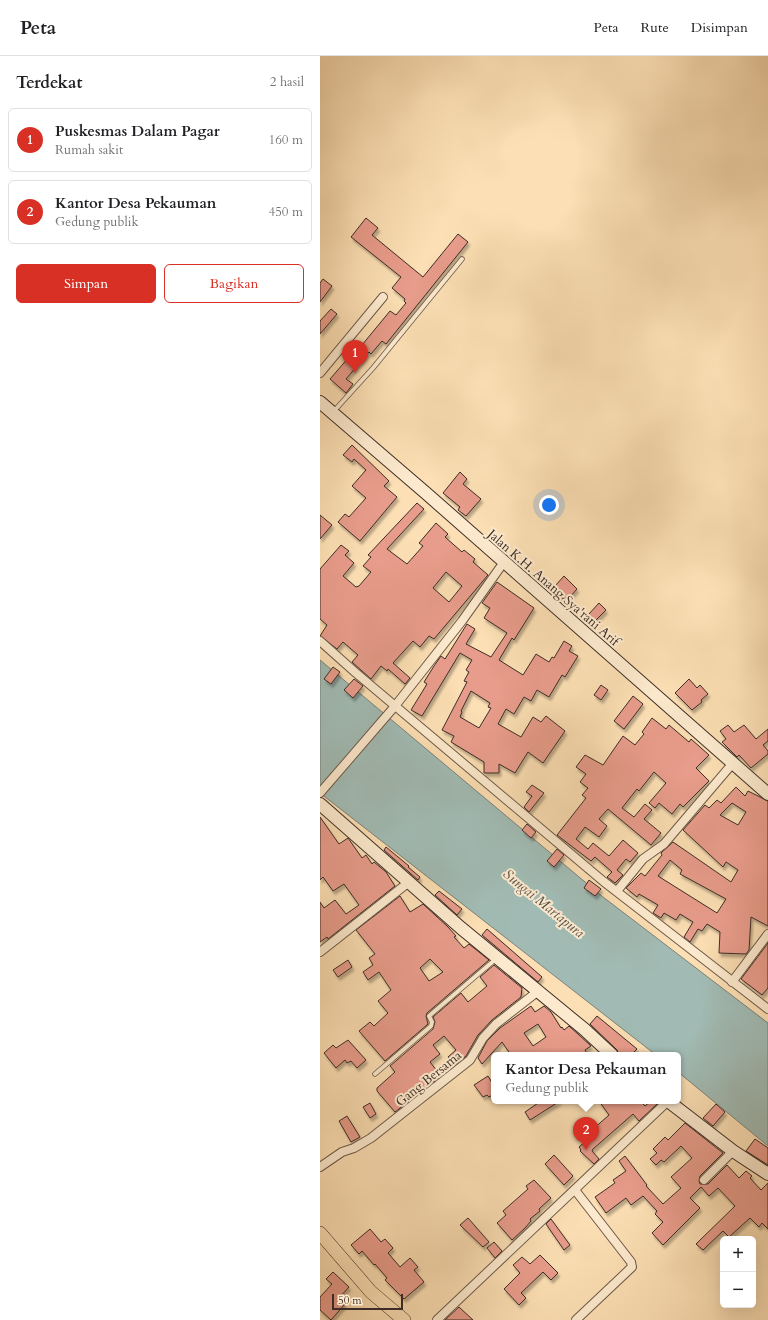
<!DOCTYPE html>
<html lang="id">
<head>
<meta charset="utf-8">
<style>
  :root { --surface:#fff; --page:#f2f2f2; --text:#202124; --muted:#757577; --line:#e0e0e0; --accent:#d93025 }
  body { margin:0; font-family:Cardo,serif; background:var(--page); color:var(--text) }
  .controls { position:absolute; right:12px; bottom:12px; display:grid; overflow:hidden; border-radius:6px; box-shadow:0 4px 16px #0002 }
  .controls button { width:36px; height:36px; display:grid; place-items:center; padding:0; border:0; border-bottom:1px solid var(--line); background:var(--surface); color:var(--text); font:20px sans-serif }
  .scale { position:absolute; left:12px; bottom:10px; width:71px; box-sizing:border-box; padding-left:4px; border:2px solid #3d2d26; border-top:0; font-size:11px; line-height:14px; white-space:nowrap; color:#3d2d26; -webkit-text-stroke:3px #fdeace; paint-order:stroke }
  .you { position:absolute; left:229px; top:449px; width:14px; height:14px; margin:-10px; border:3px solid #fff; border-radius:50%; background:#1a73e8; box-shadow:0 0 0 6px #1a73e833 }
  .badge { display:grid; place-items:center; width:26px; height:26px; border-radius:50%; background:var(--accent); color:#fff; font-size:13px; font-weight:700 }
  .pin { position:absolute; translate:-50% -33px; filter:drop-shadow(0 1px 2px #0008) }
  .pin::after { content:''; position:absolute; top:21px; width:14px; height:12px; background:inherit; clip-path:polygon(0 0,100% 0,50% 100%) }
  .popup { position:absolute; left:171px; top:996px; width:190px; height:52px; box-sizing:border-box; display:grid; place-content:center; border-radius:6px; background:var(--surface); filter:drop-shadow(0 1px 3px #0005); font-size:13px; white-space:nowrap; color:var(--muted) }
  .popup b { font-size:15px; color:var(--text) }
  .popup::after { content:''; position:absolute; left:50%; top:100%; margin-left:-8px; border:8px solid transparent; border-top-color:var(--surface) }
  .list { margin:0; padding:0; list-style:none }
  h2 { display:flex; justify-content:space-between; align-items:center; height:52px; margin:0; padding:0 16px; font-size:17px }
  h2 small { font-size:13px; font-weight:400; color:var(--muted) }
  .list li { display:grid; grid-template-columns:26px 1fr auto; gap:12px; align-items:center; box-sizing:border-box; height:64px; margin:0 8px 8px; padding:0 8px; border:1px solid var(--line); border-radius:6px }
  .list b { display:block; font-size:15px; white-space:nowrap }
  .list p { margin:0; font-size:13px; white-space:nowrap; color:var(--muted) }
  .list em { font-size:13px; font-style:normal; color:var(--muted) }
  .actions { display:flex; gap:8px; padding:12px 16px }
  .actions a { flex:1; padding:9px 0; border:1px solid var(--accent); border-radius:6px; text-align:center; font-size:14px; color:var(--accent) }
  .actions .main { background:var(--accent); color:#fff }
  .map { position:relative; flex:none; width:448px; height:1264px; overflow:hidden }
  header { display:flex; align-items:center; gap:24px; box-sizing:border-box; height:56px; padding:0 20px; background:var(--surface); border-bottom:1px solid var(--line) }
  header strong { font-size:19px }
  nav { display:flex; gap:22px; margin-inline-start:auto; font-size:14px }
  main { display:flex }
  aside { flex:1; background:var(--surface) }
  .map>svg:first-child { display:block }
  .water { fill:#a1bbb4; stroke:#79827b }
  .building { fill:#e89c8b; stroke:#3d2d26; fill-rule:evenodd; filter:url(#shadow) }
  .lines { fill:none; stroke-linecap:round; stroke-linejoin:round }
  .lane-casing { stroke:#6d5a4a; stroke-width:5.5 }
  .street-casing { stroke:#6d5a4a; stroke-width:10 }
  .secondary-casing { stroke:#3d2d26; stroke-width:14 }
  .primary-casing { stroke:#3d2d26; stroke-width:14 }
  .lane { stroke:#fdeace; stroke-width:4 }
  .street { stroke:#fdeace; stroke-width:8 }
  .secondary { stroke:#fdeace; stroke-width:12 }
  .primary { stroke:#fcdfb4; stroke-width:13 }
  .labels { text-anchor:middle; stroke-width:4; stroke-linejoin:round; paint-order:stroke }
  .street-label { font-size:13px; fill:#3d2d26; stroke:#fdeace }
  .water-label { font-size:14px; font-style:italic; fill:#56504a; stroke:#fdeace }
</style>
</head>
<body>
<header>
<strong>Peta</strong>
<nav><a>Peta</a><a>Rute</a><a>Disimpan</a></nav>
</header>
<main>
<aside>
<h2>Terdekat<small>2 hasil</small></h2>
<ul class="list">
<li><span class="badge">1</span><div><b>Puskesmas Dalam Pagar</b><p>Rumah sakit</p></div><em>160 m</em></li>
<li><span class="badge">2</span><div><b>Kantor Desa Pekauman</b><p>Gedung publik</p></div><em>450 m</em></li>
</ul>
<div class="actions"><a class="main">Simpan</a><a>Bagikan</a></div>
</aside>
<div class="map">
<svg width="448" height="1264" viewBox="0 0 448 1264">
  <defs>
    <filter id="shadow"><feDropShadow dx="2" dy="3.5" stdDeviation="1" flood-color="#0004"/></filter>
  </defs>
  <rect width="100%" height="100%" fill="#fcdfb4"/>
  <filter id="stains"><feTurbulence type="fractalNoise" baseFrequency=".005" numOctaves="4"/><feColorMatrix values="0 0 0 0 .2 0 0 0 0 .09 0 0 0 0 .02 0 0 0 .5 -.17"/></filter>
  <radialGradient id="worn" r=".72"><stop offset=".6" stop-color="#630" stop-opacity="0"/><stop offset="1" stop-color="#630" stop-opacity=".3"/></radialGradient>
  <path class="water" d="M 0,604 L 283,841 L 448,967 L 448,1090 L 358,1016 L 358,999 L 336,999 L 0,737 Z"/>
  <g class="building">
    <path d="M 46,162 L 58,172 L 52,179 L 103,221 L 138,178 L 148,186 L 66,288 L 62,285 L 51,298 L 49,296 L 26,323 L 33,328 L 26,337 L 10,323 L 36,293 L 37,295 L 70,255 L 76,259 L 86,247 L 84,245 L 85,243 L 72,232 L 81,221 L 31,181 Z"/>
    <path d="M 3,223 L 12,230 L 0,246 L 0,227 Z"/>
    <path d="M 11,253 L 17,258 L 0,278 L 0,265 Z"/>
    <path d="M 32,389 L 69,425 L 64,430 L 77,441 L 40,485 L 18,466 L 25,458 L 29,461 L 46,442 L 32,430 L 46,414 L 34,403 L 32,406 L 23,399 Z"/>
    <path d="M 140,416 L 147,423 L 143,428 L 161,443 L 146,460 L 138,454 L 140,451 L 123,437 Z"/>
    <path d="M 97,447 L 104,453 L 67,493 L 87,508 L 103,490 L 99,487 L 116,467 L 128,478 L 125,481 L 142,496 L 144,494 L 155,503 L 153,506 L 168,519 L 114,583 L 109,580 L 100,591 L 93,585 L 73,607 L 90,622 L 85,628 L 68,613 L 67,615 L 61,610 L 51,623 L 32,606 L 38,599 L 23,586 L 17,593 L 0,580 L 7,569 L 0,563 L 0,513 L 21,489 L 29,495 L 25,499 L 34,507 L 23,520 L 36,531 L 39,530 L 51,516 L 43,510 L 51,501 L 48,499 ZM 126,516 L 142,530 L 129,546 L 113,532 Z"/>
    <path d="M 0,459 L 12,469 L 0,483 Z"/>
    <path d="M 244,520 L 257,533 L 249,542 L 246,543 L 242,542 L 234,535 L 235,530 Z"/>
    <path d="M 177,526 L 214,552 L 194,584 L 192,582 L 179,604 L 203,619 L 216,598 L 229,606 L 232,601 L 234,602 L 244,585 L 252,590 L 249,595 L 258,600 L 245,621 L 242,619 L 229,641 L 217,634 L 211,645 L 204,641 L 194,658 L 186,653 L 178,668 L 201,681 L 213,661 L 221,666 L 226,660 L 245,675 L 223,707 L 208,696 L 195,717 L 179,708 L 179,717 L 164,717 L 164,706 L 131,686 L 134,680 L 122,674 L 147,626 L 144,625 L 149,616 L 146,614 L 152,604 L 140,597 L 102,660 L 91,654 L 107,628 L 104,626 L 114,610 L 121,600 L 125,603 L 147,568 L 155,573 L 146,588 L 171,601 L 187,577 L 164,562 L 170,552 L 162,547 ZM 151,635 L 170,647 L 168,651 L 171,652 L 159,672 L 140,661 L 142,656 L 141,655 Z"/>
    <path d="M 279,547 L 286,554 L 275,565 L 268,559 Z"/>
    <path d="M 13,611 L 20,616 L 11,628 L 4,623 Z"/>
    <path d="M 34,623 L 43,630 L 33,642 L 24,634 Z"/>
    <path d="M 369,623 L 377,632 L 380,629 L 388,638 L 381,644 L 382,646 L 372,654 L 355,637 Z"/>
    <path d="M 281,629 L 288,634 L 281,644 L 274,639 Z"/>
    <path d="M 313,640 L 323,648 L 304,673 L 294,665 Z"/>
    <path d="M 332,662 L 346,673 L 349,669 L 369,686 L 371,683 L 389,699 L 376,712 L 389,725 L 363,751 L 360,748 L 352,758 L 339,747 L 335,752 L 329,747 L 346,727 L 334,716 L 319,735 L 317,733 L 302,752 L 314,761 L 325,748 L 332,754 L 324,763 L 341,777 L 331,789 L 288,753 L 279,763 L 287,770 L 279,781 L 265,771 L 256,783 L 268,793 L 273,787 L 289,800 L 303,784 L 318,797 L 310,806 L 306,803 L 297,814 L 303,819 L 295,827 L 287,821 L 292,816 L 275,801 L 271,805 L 237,779 L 266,742 L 262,739 L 268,732 L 260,726 L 266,718 L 256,711 L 265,699 L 283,709 L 303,680 L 315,689 L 324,678 L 322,676 Z"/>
    <path d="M 408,669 L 414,676 L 424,669 L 436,683 L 448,673 L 448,685 L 443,689 L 448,695 L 448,698 L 431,712 L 419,699 L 417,701 L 402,686 L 406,683 L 400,675 Z"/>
    <path d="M 212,729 L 224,737 L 209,756 L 204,751 L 212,740 L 206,736 Z"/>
    <path d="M 416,731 L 425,740 L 428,735 L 448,745 L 448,870 L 431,861 L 429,894 L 426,898 L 399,897 L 400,876 L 387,868 L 382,875 L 378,873 L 370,886 L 364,881 L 373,866 L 360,858 L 356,864 L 344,857 L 341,862 L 333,857 L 338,849 L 319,838 L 317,841 L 306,832 L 321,817 L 325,820 L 342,799 L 341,797 L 353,786 L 411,826 L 418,814 L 406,806 L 403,811 L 363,774 L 385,749 L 389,752 L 397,744 L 401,747 ZM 412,747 L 426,756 L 418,769 L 400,759 ZM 350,804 L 362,814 L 360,818 L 406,843 L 397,857 L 338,820 Z"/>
    <path d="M 0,761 L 19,788 L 28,782 L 42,802 L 46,799 L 52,808 L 54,806 L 66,816 L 75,830 L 8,883 L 7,881 L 0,886 L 0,846 L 4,852 L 15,844 L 26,858 L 39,849 L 24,828 L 13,835 L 3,821 L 0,824 Z"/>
    <path d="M 207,768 L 216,776 L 211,782 L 202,774 Z"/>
    <path d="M 66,791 L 89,810 L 88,811 L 100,821 L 98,824 L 64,794 Z"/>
    <path d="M 237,793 L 244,799 L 234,811 L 227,805 Z"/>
    <path d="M 269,824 L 281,833 L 275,840 L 264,832 Z"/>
    <path d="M 119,835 L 142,853 L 137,859 L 115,839 Z"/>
    <path d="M 80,840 L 90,856 L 103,848 L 128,871 L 136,880 L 134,881 L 144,892 L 149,888 L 169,904 L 107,957 L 106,960 L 108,968 L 65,1005 L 39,975 L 50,966 L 54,970 L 68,957 L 58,945 L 71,934 L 59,916 L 48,924 L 43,916 L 53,909 L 49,902 L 55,898 L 36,874 ZM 110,903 L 123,916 L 109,925 L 100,912 Z"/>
    <path d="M 167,873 L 222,921 L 218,926 L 162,879 Z"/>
    <path d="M 448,887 L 448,932 L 442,939 L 421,923 Z"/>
    <path d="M 28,904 L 32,911 L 18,921 L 13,914 Z"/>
    <path d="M 174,909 L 202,932 L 201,941 L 172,964 L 158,979 L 146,1000 L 135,1009 L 128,1001 L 136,994 L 124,980 L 113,989 L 120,998 L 110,1006 L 121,1020 L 75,1056 L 57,1035 L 57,1032 L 75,1016 L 70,1010 L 113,973 L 115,966 L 113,961 L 141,937 L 148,946 L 167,930 L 160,921 Z"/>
    <path d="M 211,950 L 215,956 L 224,950 L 231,956 L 241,972 L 242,971 L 244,974 L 249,970 L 259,979 L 271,990 L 265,994 L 268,999 L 191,999 L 182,986 L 162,1008 L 158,1002 L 167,985 L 180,972 ZM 218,968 L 226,981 L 213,990 L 204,977 Z"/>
    <path d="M 277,960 L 317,993 L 311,999 L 299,999 L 297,994 L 270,968 Z"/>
    <path d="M 28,984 L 46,1004 L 37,1012 L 31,1005 L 27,1007 L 25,1004 L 16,1012 L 4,997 L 13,989 L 16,992 Z"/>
    <path d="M 168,1020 L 174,1030 L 174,1038 L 169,1041 L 167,1039 L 163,1041 L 154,1029 Z"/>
    <path d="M 221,1045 L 240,1045 L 210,1064 L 205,1056 Z"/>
    <path d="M 279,1045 L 320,1045 L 325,1050 L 331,1045 L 334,1045 L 337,1048 L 319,1065 L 313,1058 L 273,1093 L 272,1095 L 279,1103 L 274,1108 L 260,1095 L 261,1094 L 259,1091 L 275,1077 L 272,1074 L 289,1059 Z"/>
    <path d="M 50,1047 L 56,1058 L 50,1062 L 43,1051 Z"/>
    <path d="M 396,1048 L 405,1056 L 393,1070 L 383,1062 Z"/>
    <path d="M 27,1060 L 40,1081 L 31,1086 L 19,1065 Z"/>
    <path d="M 365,1067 L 403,1097 L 380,1120 L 379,1125 L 380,1128 L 388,1128 L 407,1109 L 419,1122 L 426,1115 L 432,1120 L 430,1122 L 441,1134 L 448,1127 L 448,1173 L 442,1167 L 439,1171 L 430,1162 L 409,1181 L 403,1175 L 383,1194 L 376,1188 L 415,1150 L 398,1132 L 389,1140 L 381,1131 L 370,1142 L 380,1152 L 343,1189 L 332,1177 L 343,1166 L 335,1158 L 337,1155 L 323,1140 L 311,1149 L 306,1142 L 286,1157 L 275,1141 L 295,1127 L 293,1124 L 306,1115 L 299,1105 L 305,1100 L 327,1129 L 326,1130 L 343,1148 L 361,1132 L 351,1121 L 372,1102 L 361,1090 L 344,1106 L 341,1104 L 336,1109 L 330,1103 L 337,1097 L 333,1093 L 345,1081 L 348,1084 Z"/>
    <path d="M 435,1083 L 448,1092 L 448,1109 L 426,1095 Z"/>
    <path d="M 234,1099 L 253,1120 L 244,1129 L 225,1108 Z"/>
    <path d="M 214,1124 L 231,1142 L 219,1153 L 220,1155 L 210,1163 L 211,1165 L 205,1172 L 192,1184 L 177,1167 L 186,1159 L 183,1155 L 208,1133 L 206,1130 Z"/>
    <path d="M 148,1162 L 169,1186 L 163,1191 L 140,1169 Z"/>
    <path d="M 231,1163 L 250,1189 L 244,1194 L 226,1168 Z"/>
    <path d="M 50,1173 L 61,1186 L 65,1183 L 73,1192 L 68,1197 L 80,1211 L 90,1202 L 98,1211 L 94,1214 L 104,1226 L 84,1243 L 65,1224 L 67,1222 L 55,1208 L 54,1209 L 42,1195 L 39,1198 L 31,1189 Z"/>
    <path d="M 174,1186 L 182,1195 L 175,1202 L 167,1192 Z"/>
    <path d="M 220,1199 L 238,1217 L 231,1224 L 223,1216 L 201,1237 L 206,1242 L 199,1249 L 184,1233 L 200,1217 L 193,1209 L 202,1201 L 210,1208 Z"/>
    <path d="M 13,1216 L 29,1231 L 19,1242 L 25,1248 L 11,1264 L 0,1254 L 0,1241 L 12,1228 L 6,1223 Z"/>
    <path d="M 139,1251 L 153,1264 L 125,1264 Z"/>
  </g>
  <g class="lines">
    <defs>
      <g id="lane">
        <path d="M 14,355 L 53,312 L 142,203"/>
        <path d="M 55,1018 L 111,970 L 112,966 L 109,960 L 177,902"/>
      </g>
      <g id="street">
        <path d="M 0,317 L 63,241"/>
        <path d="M 0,585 L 36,617 L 283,825 L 448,953"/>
        <path d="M 0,737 L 75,650 L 142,565 L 184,506"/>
        <path d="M 297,835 L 323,803 L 344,788 L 413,707"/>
        <path d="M 0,896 L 89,826"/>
        <path d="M 412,926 L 448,878"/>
        <path d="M 0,1111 L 22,1096 L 34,1092 L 51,1082 L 150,1004 L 163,982 L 176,968 L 217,936"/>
        <path d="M 384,1124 L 413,1095"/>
        <path d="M 255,1134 L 311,1206 L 312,1211 L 256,1264"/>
        <path d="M 117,1264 L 348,1045"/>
      </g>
      <g id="secondary">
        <path d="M 0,346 L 107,438 L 448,738"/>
        <path d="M 0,748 L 141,872 L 264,973 L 292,999"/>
        <path d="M 348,1045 L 413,1095 L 448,1118"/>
      </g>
      <path id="primary" d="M 0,1177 L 51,1236 L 84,1264"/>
    </defs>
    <use href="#lane" class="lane-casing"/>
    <use href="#street" class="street-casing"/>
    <use href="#secondary" class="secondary-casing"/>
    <use href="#primary" class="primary-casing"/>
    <use href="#lane" class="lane"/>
    <use href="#street" class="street"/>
    <use href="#secondary" class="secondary"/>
    <use href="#primary" class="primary"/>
  </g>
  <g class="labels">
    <g class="street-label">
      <text transform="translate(234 531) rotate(41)" y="5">Jalan K.H. Anang Sya'rani Arif</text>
      <text transform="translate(108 1022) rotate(-39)" y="5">Gang Bersama</text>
    </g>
    <g class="water-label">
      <text transform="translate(224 847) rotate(39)" y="5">Sungai Martapura</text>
    </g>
  </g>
  <rect width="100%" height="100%" filter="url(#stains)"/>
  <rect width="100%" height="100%" fill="url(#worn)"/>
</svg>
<div class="controls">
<button>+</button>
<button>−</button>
</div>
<div class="scale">50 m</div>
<div class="you"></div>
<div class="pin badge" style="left:35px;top:317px">1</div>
<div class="pin badge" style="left:266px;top:1094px">2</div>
<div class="popup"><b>Kantor Desa Pekauman</b>Gedung publik</div>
</div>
</main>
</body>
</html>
